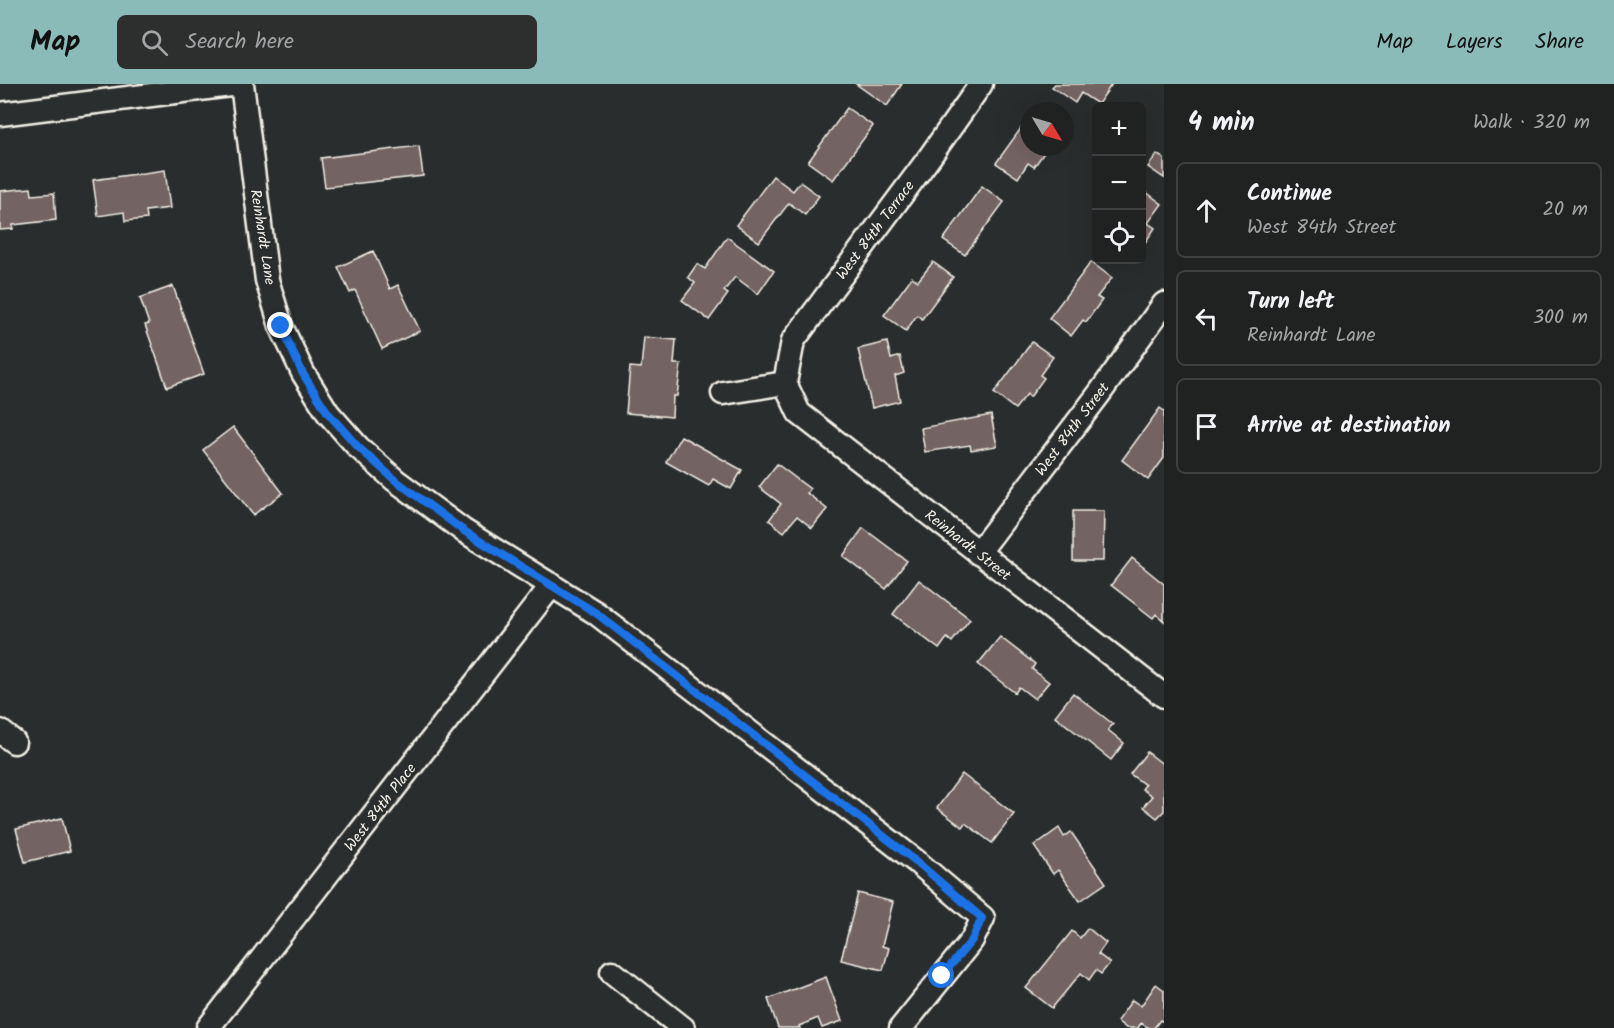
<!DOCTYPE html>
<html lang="en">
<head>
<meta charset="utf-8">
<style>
  :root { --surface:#202222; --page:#2d2f2f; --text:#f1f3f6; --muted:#a2a4a5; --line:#3d3f40; --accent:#8bbbb9 }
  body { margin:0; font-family:Kalam,sans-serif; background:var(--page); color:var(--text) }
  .controls { position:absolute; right:18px; top:18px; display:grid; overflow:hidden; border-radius:9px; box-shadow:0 6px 24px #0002 }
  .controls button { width:54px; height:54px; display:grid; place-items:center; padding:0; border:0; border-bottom:2px solid var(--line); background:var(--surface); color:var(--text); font:30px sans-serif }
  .compass { position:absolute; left:1020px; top:18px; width:54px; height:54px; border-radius:50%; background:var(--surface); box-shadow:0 6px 24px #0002; rotate:128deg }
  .stop { position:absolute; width:18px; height:18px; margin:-14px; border:4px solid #1a73e8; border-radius:50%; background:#fff }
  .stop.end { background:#1a73e8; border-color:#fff; box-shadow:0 2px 6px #0008 }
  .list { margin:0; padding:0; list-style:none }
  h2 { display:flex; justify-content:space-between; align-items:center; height:78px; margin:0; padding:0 24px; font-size:26px }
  h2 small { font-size:20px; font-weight:400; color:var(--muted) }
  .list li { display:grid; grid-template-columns:39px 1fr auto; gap:18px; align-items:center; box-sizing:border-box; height:96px; margin:0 12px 12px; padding:0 12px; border:2px solid var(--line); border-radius:9px }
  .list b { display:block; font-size:22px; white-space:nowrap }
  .list p { margin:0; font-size:20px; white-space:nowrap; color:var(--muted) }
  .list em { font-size:20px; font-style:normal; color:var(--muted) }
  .icon { flex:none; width:33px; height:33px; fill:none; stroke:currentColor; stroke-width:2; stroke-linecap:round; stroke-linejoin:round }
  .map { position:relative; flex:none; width:1164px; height:944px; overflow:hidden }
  header { display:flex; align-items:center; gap:36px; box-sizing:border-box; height:84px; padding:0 30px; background:var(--accent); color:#111 }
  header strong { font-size:28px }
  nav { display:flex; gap:33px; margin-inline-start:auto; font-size:21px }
  .search { width:420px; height:54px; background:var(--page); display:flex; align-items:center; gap:15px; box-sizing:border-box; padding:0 21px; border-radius:9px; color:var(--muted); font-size:22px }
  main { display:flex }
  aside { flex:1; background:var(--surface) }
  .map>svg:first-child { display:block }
  .building { fill:#736462; stroke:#f4f1e8; stroke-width:1.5 }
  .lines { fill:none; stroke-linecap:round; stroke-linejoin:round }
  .minor-casing { stroke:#f4f1e8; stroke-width:27 }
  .minor { stroke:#2a2d2e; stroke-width:22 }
  .route { stroke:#1a73e8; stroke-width:8 }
  .labels { text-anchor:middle; stroke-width:6; stroke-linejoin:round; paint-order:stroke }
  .street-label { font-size:15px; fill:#f4f1e8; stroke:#2a2d2e }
</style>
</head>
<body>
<header>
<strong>Map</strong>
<div class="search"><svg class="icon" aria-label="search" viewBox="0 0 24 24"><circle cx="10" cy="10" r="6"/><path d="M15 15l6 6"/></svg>Search here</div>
<nav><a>Map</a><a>Layers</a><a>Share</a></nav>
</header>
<main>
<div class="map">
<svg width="1164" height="944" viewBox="0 0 1164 944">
  <rect width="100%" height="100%" fill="#2a2d2e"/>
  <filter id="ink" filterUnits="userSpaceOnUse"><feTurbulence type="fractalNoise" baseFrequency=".0167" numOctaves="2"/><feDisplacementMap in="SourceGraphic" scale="12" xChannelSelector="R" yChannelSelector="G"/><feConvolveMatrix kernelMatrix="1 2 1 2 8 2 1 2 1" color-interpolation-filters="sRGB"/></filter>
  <g filter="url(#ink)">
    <g class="building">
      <path d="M 856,0 L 902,0 L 887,22 Z"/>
      <path d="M 1055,0 L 1112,0 L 1098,20 L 1081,9 L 1075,19 L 1052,3 Z"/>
      <path d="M 847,24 L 873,42 L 833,96 L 808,78 Z"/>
      <path d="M 1024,40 L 1029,44 L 1029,63 L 1048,63 L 1034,83 L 1028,79 L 1018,94 L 996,79 Z"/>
      <path d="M 419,62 L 423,92 L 325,103 L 321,74 Z"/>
      <path d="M 1157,70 L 1164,75 L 1164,94 L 1148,83 Z"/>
      <path d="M 165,86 L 170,124 L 146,127 L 147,135 L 125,137 L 124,128 L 98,132 L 93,96 Z"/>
      <path d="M 773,92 L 793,107 L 800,98 L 819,112 L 805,131 L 789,119 L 759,158 L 736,141 Z"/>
      <path d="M 982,102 L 1004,118 L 965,171 L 943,156 Z"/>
      <path d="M 31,104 L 32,111 L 54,109 L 56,136 L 13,141 L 13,145 L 0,146 L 0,107 Z"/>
      <path d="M 1142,105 L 1162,120 L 1148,139 L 1155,144 L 1142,163 Z"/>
      <path d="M 727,153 L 774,187 L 758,210 L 735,193 L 724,207 L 728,210 L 709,236 L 682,216 L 695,199 L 688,193 L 697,180 L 705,185 Z"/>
      <path d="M 373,167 L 390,205 L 398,201 L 420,247 L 382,265 L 355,206 L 350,209 L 338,183 Z"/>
      <path d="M 933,178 L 953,193 L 922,235 L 917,231 L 906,247 L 884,231 L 912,193 L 918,197 Z"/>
      <path d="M 1091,178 L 1112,194 L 1097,213 L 1102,216 L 1086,238 L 1083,236 L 1071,252 L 1049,234 Z"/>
      <path d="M 173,202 L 204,290 L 167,303 L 145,241 L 149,240 L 140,214 Z"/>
      <path d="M 644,253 L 676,256 L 674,280 L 681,280 L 677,312 L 673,312 L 672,333 L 626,329 L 630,283 L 641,284 Z"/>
      <path d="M 887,258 L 891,275 L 900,272 L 904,289 L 895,292 L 900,317 L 872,324 L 858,265 Z"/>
      <path d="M 1032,258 L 1053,273 L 1040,291 L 1044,294 L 1030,313 L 1027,310 L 1015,325 L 994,309 Z"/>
      <path d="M 1160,324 L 1164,327 L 1164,374 L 1148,396 L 1122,376 Z"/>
      <path d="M 991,331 L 997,362 L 971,366 L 970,361 L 925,368 L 921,344 Z"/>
      <path d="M 233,343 L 283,409 L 253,431 L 203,366 Z"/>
      <path d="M 681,352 L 742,386 L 731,405 L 713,395 L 709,402 L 666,378 Z"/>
      <path d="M 777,380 L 810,405 L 807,409 L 827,425 L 812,444 L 797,432 L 784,448 L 769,436 L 781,420 L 759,403 Z"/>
      <path d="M 1073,427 L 1104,427 L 1103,477 L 1073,477 Z"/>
      <path d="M 863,444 L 907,477 L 886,505 L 843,472 Z"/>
      <path d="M 1132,474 L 1164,500 L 1164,537 L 1156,530 L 1153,534 L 1111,501 Z"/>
      <path d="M 919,496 L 970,535 L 952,558 L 947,554 L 939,565 L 893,530 Z"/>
      <path d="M 1000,553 L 1035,580 L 1032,585 L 1049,598 L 1035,615 L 1019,603 L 1015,609 L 978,580 Z"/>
      <path d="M 1073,609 L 1113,640 L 1108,646 L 1124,659 L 1111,676 L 1055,632 Z"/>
      <path d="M 1147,668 L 1164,681 L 1164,727 L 1157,734 L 1143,723 L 1152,712 L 1142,705 L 1145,701 L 1130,690 Z"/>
      <path d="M 962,690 L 1014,730 L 992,759 L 965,739 L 962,743 L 937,724 Z"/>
      <path d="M 62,734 L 70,767 L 25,778 L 16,745 Z"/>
      <path d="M 1059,744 L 1064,753 L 1071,748 L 1106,799 L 1080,817 L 1058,786 L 1053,790 L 1034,762 Z"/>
      <path d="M 858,809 L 893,818 L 882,862 L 889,864 L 883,886 L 841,876 Z"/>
      <path d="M 1088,844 L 1106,859 L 1098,870 L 1110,879 L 1101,890 L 1096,886 L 1089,896 L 1081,889 L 1052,924 L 1026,904 L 1072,847 L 1080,854 Z"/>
      <path d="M 826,893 L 842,937 L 822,944 L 818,934 L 799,942 L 800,944 L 778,944 L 768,915 Z"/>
      <path d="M 1156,900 L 1164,906 L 1164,938 L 1160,936 L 1154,944 L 1149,944 L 1141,939 L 1138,944 L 1126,944 L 1117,937 L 1132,916 L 1141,922 Z"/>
    </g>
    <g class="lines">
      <defs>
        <g id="minor">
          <path d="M 242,0 L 267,196 L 281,242 L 303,289 L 328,329 L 358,363 L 395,396 L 464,447 L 596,529 L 917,778 L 983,834 L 972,856 L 901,944"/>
          <path d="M 0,30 L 239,0"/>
          <path d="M 785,299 L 799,329 L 1164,612"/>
          <path d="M 785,299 L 793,257 L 929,74 L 981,0"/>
          <path d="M 723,309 L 785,299"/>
          <path d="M 978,469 L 1099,310 L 1164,220"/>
          <path d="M 0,647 L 14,658"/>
          <path d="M 612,888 L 683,944"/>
          <path d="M 208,944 L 552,501"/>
        </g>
      </defs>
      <use href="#minor" class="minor-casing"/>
      <use href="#minor" class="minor"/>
    </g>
  </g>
  <g class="lines" filter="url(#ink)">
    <path class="route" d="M 281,242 L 303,290 L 328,329 L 358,363 L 395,396 L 464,447 L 596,529 L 917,778 L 982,834 L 972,856 L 942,892"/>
  </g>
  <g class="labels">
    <g class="street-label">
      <text transform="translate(875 146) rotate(-53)" y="5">West 84th Terrace</text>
      <text transform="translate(263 153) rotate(81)" y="5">Reinhardt Lane</text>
      <text transform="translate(1072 345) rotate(-53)" y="5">West 84th Street</text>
      <text transform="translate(968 461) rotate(38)" y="5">Reinhardt Street</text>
      <text transform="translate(380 723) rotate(-52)" y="5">West 84th Place</text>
    </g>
  </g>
</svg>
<div class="controls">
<button>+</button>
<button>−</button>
<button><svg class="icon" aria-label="locate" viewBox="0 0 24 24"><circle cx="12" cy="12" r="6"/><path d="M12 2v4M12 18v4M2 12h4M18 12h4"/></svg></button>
</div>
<svg class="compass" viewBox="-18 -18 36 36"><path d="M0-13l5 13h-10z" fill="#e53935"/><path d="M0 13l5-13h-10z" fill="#a2a4a5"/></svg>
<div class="stop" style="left:942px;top:892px"></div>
<div class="stop end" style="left:281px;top:242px"></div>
</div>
<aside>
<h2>4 min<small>Walk · 320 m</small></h2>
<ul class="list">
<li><svg class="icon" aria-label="ahead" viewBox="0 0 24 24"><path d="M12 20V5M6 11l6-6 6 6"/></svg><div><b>Continue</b><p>West 84th Street</p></div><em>20 m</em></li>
<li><svg class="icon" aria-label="left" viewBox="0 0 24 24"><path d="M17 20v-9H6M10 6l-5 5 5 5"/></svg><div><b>Turn left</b><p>Reinhardt Lane</p></div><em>300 m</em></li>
<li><svg class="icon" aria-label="arrive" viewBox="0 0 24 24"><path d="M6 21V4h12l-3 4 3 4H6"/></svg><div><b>Arrive at destination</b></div></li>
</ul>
</aside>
</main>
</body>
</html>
